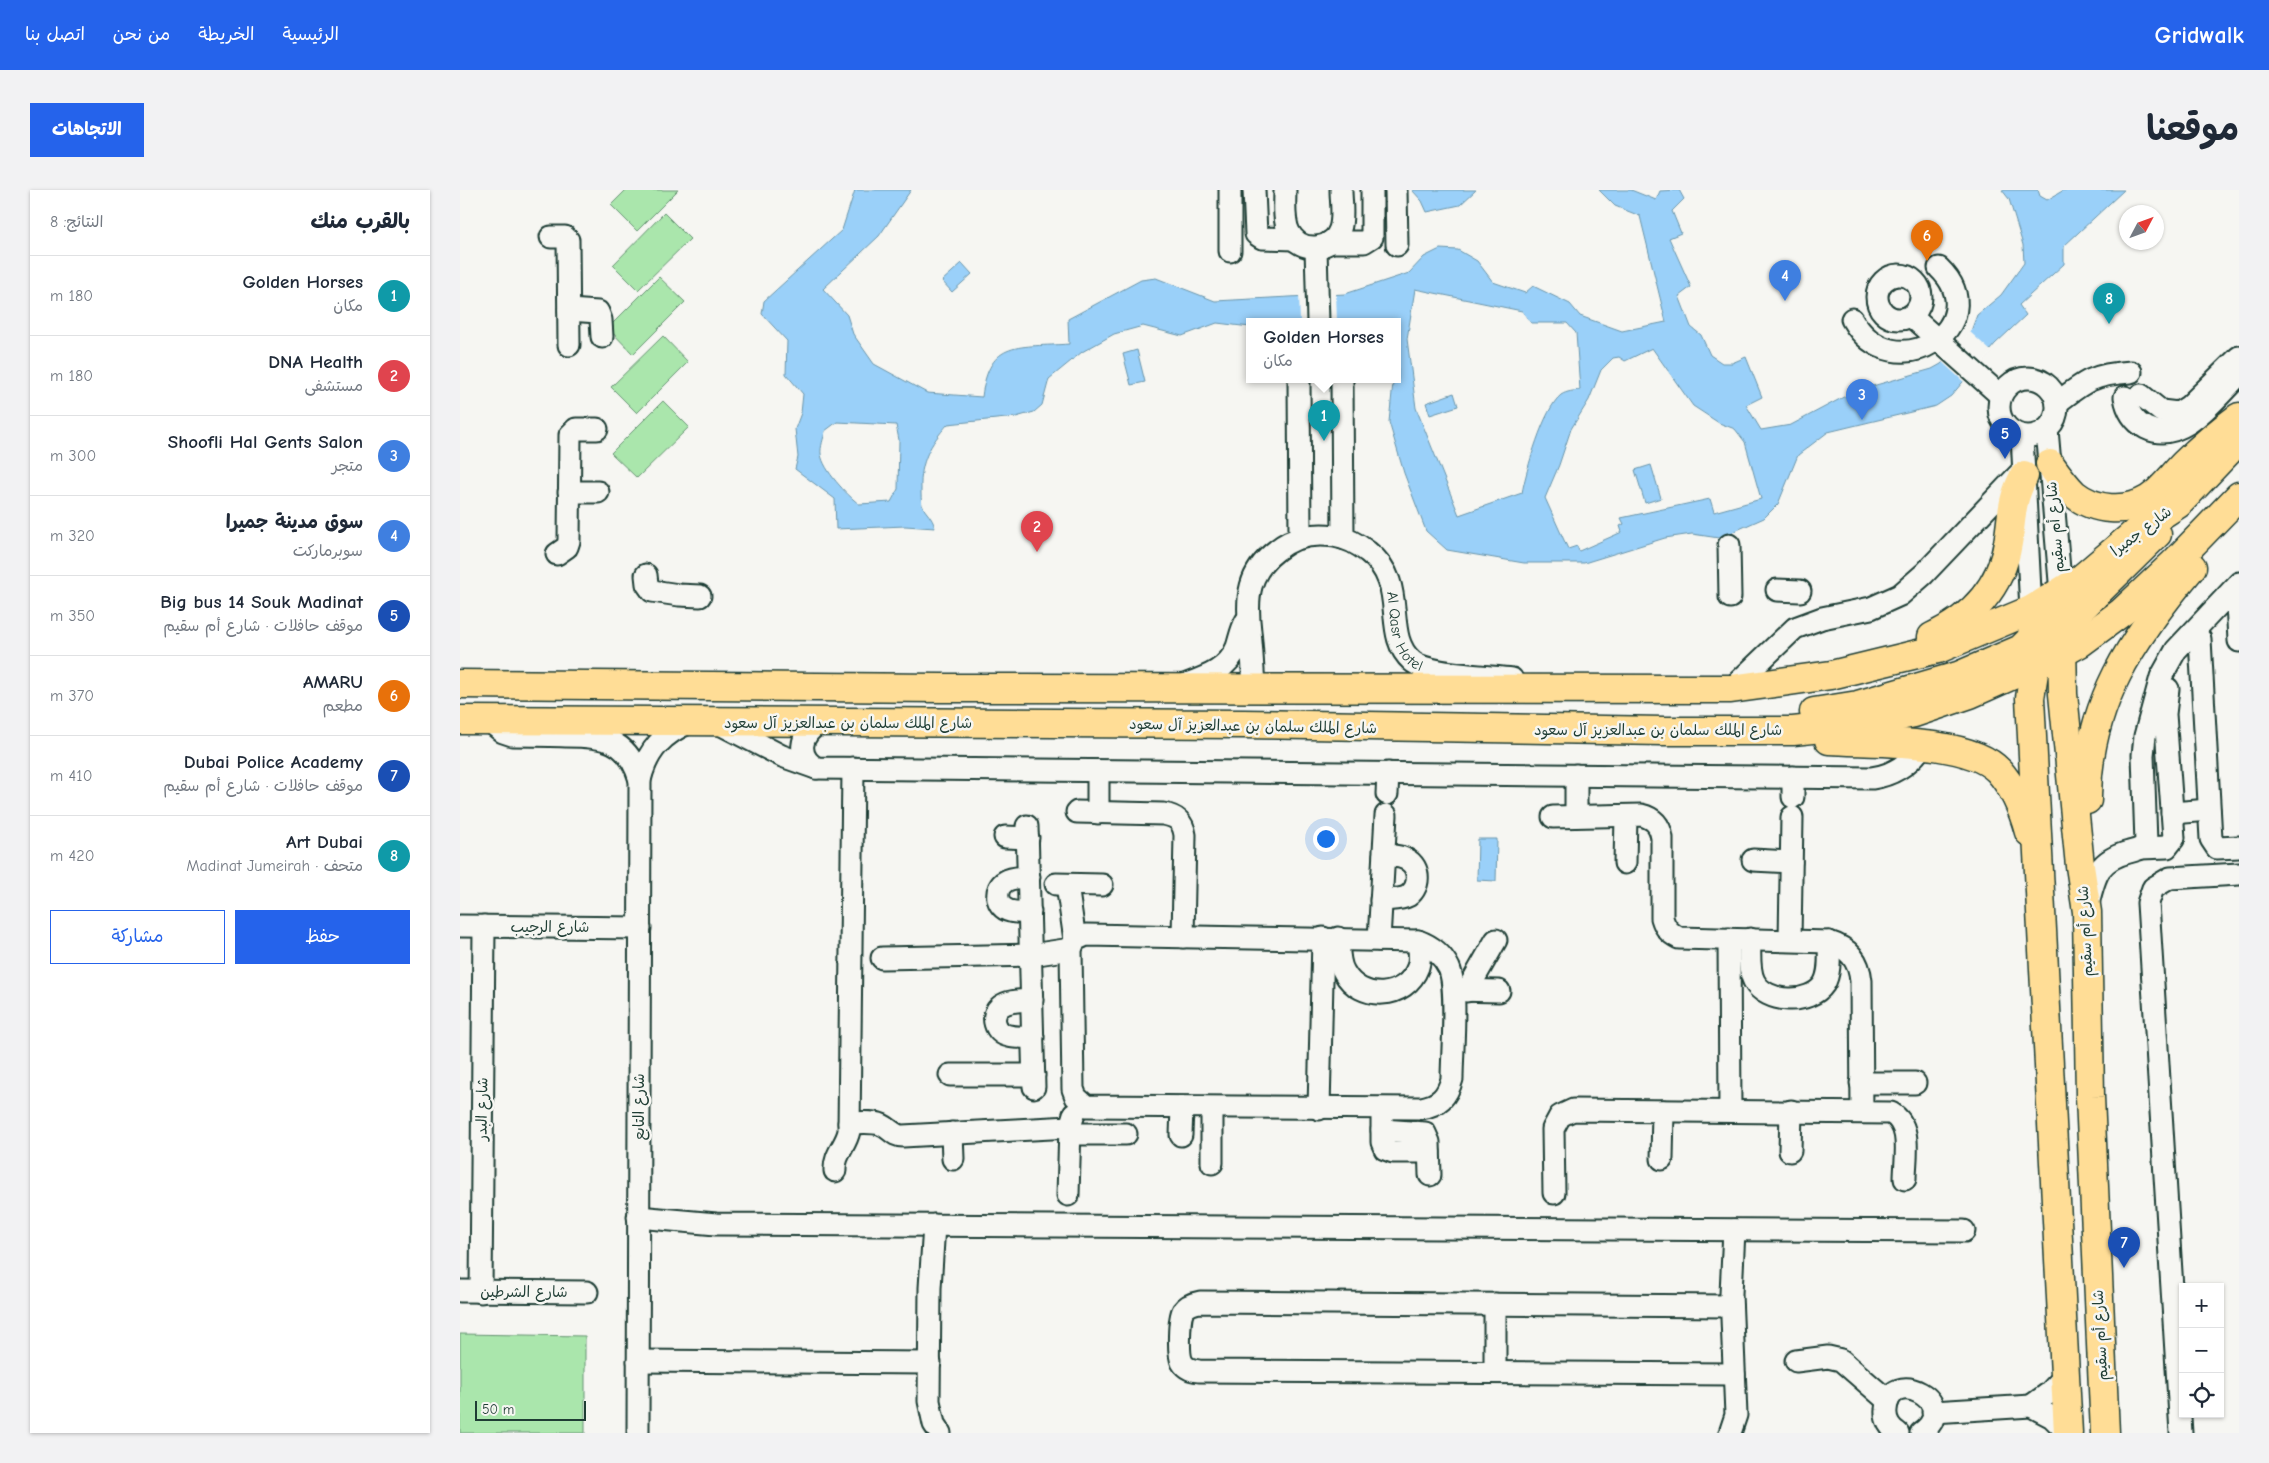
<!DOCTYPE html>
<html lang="ar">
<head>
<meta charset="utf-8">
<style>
  :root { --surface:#fff; --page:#f2f2f3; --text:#1f2937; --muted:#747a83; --line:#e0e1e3; --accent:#2563eb }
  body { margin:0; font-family:"Comic Neue","Playpen Sans Arabic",sans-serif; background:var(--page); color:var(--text); direction:rtl }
  .controls { position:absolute; right:15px; bottom:15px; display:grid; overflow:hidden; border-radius:0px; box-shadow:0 1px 4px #0004 }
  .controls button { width:45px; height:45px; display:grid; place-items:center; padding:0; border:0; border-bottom:1px solid var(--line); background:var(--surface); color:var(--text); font:25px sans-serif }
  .compass { position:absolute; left:1659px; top:15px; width:45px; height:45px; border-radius:50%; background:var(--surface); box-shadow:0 1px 4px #0004; rotate:49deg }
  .scale { position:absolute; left:15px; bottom:12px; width:111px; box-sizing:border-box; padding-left:5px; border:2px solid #1f3d34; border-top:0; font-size:14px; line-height:18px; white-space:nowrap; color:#1f3d34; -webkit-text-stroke:4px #f6f6f2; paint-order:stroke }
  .you { position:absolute; left:865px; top:648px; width:18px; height:18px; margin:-12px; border:4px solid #fff; border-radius:50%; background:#1a73e8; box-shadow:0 0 0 8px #1a73e833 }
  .badge { display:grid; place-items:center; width:32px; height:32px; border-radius:50%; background:var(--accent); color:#fff; font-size:16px; font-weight:700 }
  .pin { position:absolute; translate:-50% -41px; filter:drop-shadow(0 1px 2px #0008) }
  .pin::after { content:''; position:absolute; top:26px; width:18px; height:15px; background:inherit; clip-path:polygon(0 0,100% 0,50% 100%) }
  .popup { position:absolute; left:786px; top:128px; width:155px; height:65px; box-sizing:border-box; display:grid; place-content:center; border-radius:0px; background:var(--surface); filter:drop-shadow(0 1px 4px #0005); font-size:16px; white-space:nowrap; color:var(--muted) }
  .popup b { font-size:19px; color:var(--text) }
  .popup::after { content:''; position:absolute; left:50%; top:100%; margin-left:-10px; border:10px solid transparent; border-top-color:var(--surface) }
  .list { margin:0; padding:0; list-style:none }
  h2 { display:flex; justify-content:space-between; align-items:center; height:65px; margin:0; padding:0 20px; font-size:21px }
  h2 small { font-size:16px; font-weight:400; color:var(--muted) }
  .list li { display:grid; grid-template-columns:32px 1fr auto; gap:15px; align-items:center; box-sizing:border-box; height:80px; padding:0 20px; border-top:1px solid var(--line) }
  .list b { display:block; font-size:19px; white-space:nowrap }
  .list p { margin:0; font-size:16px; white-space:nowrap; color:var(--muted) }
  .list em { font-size:16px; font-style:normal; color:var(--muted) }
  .actions { display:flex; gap:10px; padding:15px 20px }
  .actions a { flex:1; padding:11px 0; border:1px solid var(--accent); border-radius:0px; text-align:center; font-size:18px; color:var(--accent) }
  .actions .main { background:var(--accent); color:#fff }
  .icon { flex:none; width:28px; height:28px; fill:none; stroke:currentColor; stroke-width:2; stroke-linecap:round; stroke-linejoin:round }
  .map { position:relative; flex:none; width:1779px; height:1243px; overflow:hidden; direction:ltr; border-radius:0px }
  header { display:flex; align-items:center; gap:30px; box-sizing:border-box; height:70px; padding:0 25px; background:var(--accent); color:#fff }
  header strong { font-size:24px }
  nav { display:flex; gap:28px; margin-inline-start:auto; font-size:18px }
  .intro { display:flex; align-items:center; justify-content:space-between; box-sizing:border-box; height:120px; padding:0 30px }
  h1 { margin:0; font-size:35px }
  .button { padding:12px 22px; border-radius:0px; background:var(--accent); color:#fff; font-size:18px; font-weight:700 }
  main { display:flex; gap:30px; padding:0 30px }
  aside { flex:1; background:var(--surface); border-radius:0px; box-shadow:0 1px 4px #0004 }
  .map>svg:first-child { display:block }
  .green { fill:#aae6ac; stroke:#649270 }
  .water { fill:#9ad0f9; stroke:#6995aa; fill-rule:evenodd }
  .pier { fill:#f6f6f2 }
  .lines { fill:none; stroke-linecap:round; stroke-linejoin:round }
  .minor-casing { stroke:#1f3d34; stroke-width:25 }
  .major-casing { stroke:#1f3d34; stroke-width:31 }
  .minor { stroke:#f6f6f2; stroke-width:21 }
  .major { stroke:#ffdd96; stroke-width:28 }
  .labels { text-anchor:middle; stroke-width:5; stroke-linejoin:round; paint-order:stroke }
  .street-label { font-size:15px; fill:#1f3d34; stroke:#f6f6f2 }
</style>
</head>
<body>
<header>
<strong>Gridwalk</strong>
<nav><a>الرئيسية</a><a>الخريطة</a><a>من نحن</a><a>اتصل بنا</a></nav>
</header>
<div class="intro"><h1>موقعنا</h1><a class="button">الاتجاهات</a></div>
<main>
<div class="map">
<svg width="1779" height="1243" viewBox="0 0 1779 1243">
  <rect width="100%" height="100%" fill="#f6f6f2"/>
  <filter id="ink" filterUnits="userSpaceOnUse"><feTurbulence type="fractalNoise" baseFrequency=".02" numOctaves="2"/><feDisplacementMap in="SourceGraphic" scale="10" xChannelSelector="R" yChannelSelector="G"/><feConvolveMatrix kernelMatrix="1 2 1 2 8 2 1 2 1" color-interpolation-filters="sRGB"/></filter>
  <g filter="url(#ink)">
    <g class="green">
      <path d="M 166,0 L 218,0 L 177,41 L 151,15 Z"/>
      <path d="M 204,23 L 230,49 L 178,100 L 153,75 Z"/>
      <path d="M 199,87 L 225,112 L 173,164 L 148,138 Z"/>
      <path d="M 203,146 L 228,172 L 177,223 L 151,197 Z"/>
      <path d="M 203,211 L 229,237 L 177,288 L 151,263 Z"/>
      <path d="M 0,1144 L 125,1146 L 125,1243 L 0,1243 Z"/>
    </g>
    <g class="water">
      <path d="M 395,0 L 451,0 L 419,46 L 363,99 L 387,125 L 393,144 L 414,174 L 467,203 L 522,207 C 529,148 560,158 609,154 L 608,129 L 681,90 L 696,88 L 755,111 L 885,104 L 949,83 L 964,67 L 980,59 L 998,60 L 1017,71 L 1033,92 L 1065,103 L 1073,96 L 1110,114 L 1120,126 L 1162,141 L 1206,132 L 1180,26 L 1155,16 L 1139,0 L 1171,0 L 1196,10 L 1200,1 L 1219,0 L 1224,9 L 1212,21 L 1221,43 L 1209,48 L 1231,97 L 1219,106 L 1231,137 L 1241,145 L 1250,165 L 1262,173 L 1272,173 L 1286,167 L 1302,207 L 1286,215 L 1301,240 L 1331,235 L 1395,201 L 1472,179 L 1481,174 L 1511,141 L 1517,125 L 1541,105 L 1564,73 L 1563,55 L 1549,9 L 1542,0 L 1578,0 L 1580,6 L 1587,10 L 1604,0 L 1664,0 L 1604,56 L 1604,74 L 1559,115 L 1566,125 L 1535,154 L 1491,206 L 1476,216 L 1368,242 L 1338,265 L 1318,314 L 1304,328 L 1259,348 L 1232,344 L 1205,348 L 1124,373 L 1064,373 L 987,360 L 966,341 L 944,283 L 929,232 L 933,193 L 931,190 L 938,190 L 938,132 L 790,132 L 790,137 L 757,133 L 722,146 L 683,136 L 654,144 L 622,162 L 589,189 L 582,215 L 574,222 L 556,227 L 488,234 C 470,254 460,272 461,299 C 461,304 461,311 462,315 C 466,324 472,326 475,338 L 445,336 L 376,339 L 375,309 L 335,279 L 338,267 L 335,239 L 341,223 L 343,204 L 326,184 L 327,151 L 302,124 L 304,111 L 382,40 ZM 955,99 L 1062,121 L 1071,133 L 1107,133 L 1116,143 L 1120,200 C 1114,201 1107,201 1101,205 C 1084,218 1066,281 1062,303 L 999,325 L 956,218 L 947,149 ZM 1192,158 L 1233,216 L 1259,233 L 1275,239 L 1285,252 L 1301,309 L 1254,322 L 1250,309 L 1161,328 L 1164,334 L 1160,336 L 1162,342 L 1119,361 L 1117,356 L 1108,359 L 1085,308 L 1099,275 L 1111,239 L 1129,210 L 1141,180 L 1153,168 L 1159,167 L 1165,171 ZM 377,232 L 436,235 L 439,250 L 438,299 L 431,312 L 399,314 C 387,305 363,280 361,264 C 360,257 364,248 365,241 Z"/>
      <path d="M 952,0 L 1016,0 L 1000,15 L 967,22 L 962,11 Z"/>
      <path d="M 502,73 L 512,84 L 492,102 L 482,91 Z"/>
      <path d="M 677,160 L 685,192 L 671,195 L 663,164 Z"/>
      <path d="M 994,203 L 998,216 L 970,225 L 966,213 Z"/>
      <path d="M 1191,275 L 1201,308 L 1185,313 L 1175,280 Z"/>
      <path d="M 1018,649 L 1037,649 L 1036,691 L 1017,690 Z"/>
    </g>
    <g class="pier">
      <path d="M 876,102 L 877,132 L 840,132 L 839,104 Z"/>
      <path d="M 1509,141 L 1532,162 L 1505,193 L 1481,171 Z"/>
    </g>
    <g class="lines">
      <defs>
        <g id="minor">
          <path d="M 770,0 L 770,61"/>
          <path d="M 794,0 L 796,44 L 802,48 L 834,49"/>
          <path d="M 825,0 C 825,13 823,30 829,42 C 840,64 873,61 880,39 C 884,27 881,12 881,0"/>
          <path d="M 936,0 L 937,55"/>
          <path d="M 91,47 L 105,47 L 108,50 L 109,155"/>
          <path d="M 870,52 L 904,52 L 912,47 L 912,0"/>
          <path d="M 856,58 L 858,132"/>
          <circle cx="1439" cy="107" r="22"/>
          <path d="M 109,120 L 138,122 L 141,130 L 142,147"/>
          <path d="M 1451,126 L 1541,206"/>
          <path d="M 1392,129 C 1434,203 1537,134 1479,78"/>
          <circle cx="1568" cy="217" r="29"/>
          <path d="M 839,190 L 840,347"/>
          <path d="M 882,190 L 883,348"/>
          <path d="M 1681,205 L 1701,221 L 1718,223 L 1729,216 L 1779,167"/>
          <path d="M 1665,207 C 1667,220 1674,232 1686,238 C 1722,256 1756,207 1779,185"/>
          <path d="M 1597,213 C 1625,191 1634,184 1671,182"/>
          <path d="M 1587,239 L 1601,403"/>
          <path d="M 1562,246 L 1571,420"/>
          <path d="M 109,302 L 138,302"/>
          <path d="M 1269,355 L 1270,407"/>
          <path d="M 97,364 L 107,357 L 109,351 L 110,245 L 116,239 L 137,239"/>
          <path d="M 186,385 L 187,394 L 192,401 L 219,405 L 240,406"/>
          <path d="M 1317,400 L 1340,401"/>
          <path d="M 1777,412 L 1779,451"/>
          <path d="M 1740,449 L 1751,649 L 1757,658 L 1779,657"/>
          <path d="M 724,495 C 746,487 768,480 777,457 C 780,448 781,440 786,431"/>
          <path id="s1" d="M 794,498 C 793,479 792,460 790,441 C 786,407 788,382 817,360 C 833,347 854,343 874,346 C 887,348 898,354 908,362 C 950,394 921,444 952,471 C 968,485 1029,486 1052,489"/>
          <path d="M 1271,499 L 1335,438 L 1362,428 L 1411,418 L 1440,405 L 1464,384 L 1562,281"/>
          <path d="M 28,530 L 43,542 L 52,545 C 70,545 88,545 106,546 C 144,546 168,549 180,590"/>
          <path d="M 256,532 L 322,566 L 356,578 L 1412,588 C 1434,585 1450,574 1463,555"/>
          <path d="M 356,578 C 336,566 340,545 358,534"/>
          <path d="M 638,581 L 638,623"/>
          <path d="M 1116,585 L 1116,626"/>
          <path d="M 927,604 L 928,583"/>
          <path d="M 1333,607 L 1333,587"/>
          <path d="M 617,622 L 703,624 C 716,626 723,631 725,645 L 723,747"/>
          <path d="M 1712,623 L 1749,620"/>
          <path d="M 1093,627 L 1181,625 C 1194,628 1200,635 1202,648 L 1202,728 C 1205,738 1209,743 1219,748 L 1369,752 C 1389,758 1399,770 1401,791 L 1402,922"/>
          <path d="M 567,636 L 574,897"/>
          <path d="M 545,647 L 568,648"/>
          <path d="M 1681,658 L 1707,657 L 1714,648 L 1705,524 L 1708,499"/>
          <path d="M 1293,670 L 1331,672"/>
          <path d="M 1165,673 L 1166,626"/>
          <path d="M 569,687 C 561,688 552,687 546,691 C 533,698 536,718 550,721 C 556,723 564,722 570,722"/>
          <path d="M 596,694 L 642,695"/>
          <path d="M 607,695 L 615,750"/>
          <path d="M 921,710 C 930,709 941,710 948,706 C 962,696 960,673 943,668 C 938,666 930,666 924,665"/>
          <path d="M 1628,714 C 1635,685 1638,670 1669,662 C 1677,660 1682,659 1686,653 L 1683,565 L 1685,546 L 1701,487 L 1716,460 L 1779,393"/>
          <path d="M 0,736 L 180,738"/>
          <path d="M 626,745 L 958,751 C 972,756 982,764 989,778 C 998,798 992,863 992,889 C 987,907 979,915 961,918 L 626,916 L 616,907 L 613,899 L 611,759 L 615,750 Z"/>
          <path d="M 878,748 C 879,759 878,772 884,782 C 900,812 946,810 958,777 C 961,768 959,760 958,751"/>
          <path d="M 1269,749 L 1270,921"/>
          <path d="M 1290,749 C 1290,762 1288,779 1294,791 C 1306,814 1350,815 1364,794 C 1371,782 1369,765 1369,752"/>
          <path d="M 919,750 L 926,625"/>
          <path d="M 1330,750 L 1332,627"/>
          <path d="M 422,768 L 571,765 L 611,759"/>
          <path d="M 995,800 L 1039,801"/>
          <path d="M 1007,801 L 1036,750"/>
          <path d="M 572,810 C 563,811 549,810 541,816 C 529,825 535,844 549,846 C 557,848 565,847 573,847"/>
          <path d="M 490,885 L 574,885"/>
          <path d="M 1401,893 L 1455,893"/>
          <path d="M 752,918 L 752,973"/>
          <path d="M 859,919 L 863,748"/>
          <path d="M 922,926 L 922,952 L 925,959 L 933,962 L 969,962"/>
          <path d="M 389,933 C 399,933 413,931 422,935 C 431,939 433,946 443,946 L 610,937"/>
          <path d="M 922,940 L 965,943 L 969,952 L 970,985"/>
          <path d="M 492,943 L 493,969"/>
          <path d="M 610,944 L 666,944"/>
          <path d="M 721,945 L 722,918"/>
          <path d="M 1330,961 L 1331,921"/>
          <path d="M 1202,969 L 1203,921"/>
          <path d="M 375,981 C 374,964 386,956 389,941 L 393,578"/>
          <path d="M 1094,1003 L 1093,939 L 1100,926 L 1113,920 L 1431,923 C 1453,936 1445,967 1445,989"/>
          <path d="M 608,1005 L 610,937 L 614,924"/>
          <path d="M 178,1027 L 256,1034 L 1504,1041"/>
          <path d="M 474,1035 L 470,1098 L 469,1211 L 474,1234 L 480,1243"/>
          <path d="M 0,1101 L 127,1102"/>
          <path d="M 21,1102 L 24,736"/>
          <path d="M 1271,1116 L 740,1112 C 734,1113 727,1115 723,1121 C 719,1128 718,1164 722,1172 C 726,1179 732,1180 739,1181 L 1274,1184"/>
          <path d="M 178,1171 L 470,1173"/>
          <path d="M 1336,1171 L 1368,1167 L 1381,1170 L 1428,1211"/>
          <path d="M 1035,1182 L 1035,1114"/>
          <path d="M 1571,1216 L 1589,1203 L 1605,1186"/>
          <path d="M 1473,1222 L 1571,1216 L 1592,1227 L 1608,1243"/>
          <path d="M 178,1243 L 180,590 C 187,561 203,543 231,532"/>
          <path d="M 1270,1243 L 1276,1225 L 1271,1104 L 1274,1040"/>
          <path d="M 1438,1243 C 1430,1238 1425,1230 1426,1220 C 1429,1174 1503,1213 1461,1243"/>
          <path d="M 1721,1243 L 1688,713 L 1693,698 L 1710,688 L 1779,684"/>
        </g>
        <g id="major">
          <path d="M 1590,274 C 1597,284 1605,295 1614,304 C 1635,321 1666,323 1689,309 C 1702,300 1713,285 1724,274 C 1741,257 1760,241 1779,227"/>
          <path d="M 1601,403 L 1603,504 L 1620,676 L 1627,722 L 1630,907 L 1645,1243"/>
          <path d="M 1571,420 L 1575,476 L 1570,508 L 1608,1243"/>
          <path d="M 1594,445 L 1697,344"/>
          <path d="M 1472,447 C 1512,428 1541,397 1548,353 C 1553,325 1550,312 1564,286"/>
          <path d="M 0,494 L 481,498 L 1271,499 L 1371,485 L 1478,459 L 1571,420 L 1621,389 L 1681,338 L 1718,314 L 1779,250"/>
          <path d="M 1354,522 L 1398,515 L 1498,486 L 1561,459 L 1582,438"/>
          <path d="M 0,530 L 783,534 L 1203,541 L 1333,541 L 1400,534 L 1454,523 L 1510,504 L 1602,463 L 1620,453 L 1662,422 L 1714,373 L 1779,306"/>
          <path d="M 1369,550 C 1414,553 1508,548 1539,581 C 1554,598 1563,620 1569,642"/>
          <path d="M 1627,610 C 1626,515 1673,447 1732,377"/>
        </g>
      </defs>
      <use href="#minor" class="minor-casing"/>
      <use href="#major" class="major-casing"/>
      <use href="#minor" class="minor"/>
      <use href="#major" class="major"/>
    </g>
  </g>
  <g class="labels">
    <g class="street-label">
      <text transform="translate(1595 337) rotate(-95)" y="5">شارع أم سقيم</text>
      <text transform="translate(1681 341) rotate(-37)" y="5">شارع جميرا</text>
      <text dy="5" stroke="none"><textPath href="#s1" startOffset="336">Al Qasr Hotel</textPath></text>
      <text x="388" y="538">شارع الملك سلمان بن عبدالعزيز آل سعود</text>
      <text transform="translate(793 536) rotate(1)" y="5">شارع الملك سلمان بن عبدالعزيز آل سعود</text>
      <text x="1198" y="545">شارع الملك سلمان بن عبدالعزيز آل سعود</text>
      <text x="90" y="742">شارع الرجيب</text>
      <text transform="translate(1625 741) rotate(-93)" y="5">شارع أم سقيم</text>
      <text transform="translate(179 917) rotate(-90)" y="5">شارع التابع</text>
      <text transform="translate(22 919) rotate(-89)" y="5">شارع البدر</text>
      <text x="64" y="1107">شارع الشرطين</text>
      <text transform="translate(1640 1145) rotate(-93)" y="5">شارع أم سقيم</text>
    </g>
  </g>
</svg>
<div class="controls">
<button>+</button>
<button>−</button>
<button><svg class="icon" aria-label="locate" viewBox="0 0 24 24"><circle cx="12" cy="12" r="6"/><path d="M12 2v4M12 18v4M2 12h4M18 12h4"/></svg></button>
</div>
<svg class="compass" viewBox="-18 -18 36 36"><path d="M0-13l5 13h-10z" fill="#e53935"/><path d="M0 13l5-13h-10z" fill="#747a83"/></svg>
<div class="scale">50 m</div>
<div class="you"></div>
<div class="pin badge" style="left:864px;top:251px;background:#0f9aa8">1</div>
<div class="popup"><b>Golden Horses</b>مكان</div>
<div class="pin badge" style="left:577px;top:362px;background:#e0444e">2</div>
<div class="pin badge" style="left:1402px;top:230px;background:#3f7fe0">3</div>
<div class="pin badge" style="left:1325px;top:111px;background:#3f7fe0">4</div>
<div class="pin badge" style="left:1545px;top:269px;background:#1a4fb4">5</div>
<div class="pin badge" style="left:1467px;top:71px;background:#e8710a">6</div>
<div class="pin badge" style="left:1664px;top:1078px;background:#1a4fb4">7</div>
<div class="pin badge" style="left:1649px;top:134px;background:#0f9aa8">8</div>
</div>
<aside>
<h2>بالقرب منك<small>النتائج: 8</small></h2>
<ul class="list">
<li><span class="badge" style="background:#0f9aa8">1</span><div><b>Golden Horses</b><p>مكان</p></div><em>180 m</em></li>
<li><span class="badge" style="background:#e0444e">2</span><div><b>DNA Health</b><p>مستشفى</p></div><em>180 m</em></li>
<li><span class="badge" style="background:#3f7fe0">3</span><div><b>Shoofli Hal Gents Salon</b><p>متجر</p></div><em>300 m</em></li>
<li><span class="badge" style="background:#3f7fe0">4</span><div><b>سوق مدينة جميرا</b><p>سوبرماركت</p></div><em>320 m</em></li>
<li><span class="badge" style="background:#1a4fb4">5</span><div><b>Big bus 14 Souk Madinat</b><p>موقف حافلات · شارع أم سقيم</p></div><em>350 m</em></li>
<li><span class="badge" style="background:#e8710a">6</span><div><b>AMARU</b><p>مطعم</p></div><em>370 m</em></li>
<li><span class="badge" style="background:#1a4fb4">7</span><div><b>Dubai Police Academy</b><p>موقف حافلات · شارع أم سقيم</p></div><em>410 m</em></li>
<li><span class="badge" style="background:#0f9aa8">8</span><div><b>Art Dubai</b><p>متحف · Madinat Jumeirah</p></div><em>420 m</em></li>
</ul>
<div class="actions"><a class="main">حفظ</a><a>مشاركة</a></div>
</aside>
</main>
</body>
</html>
